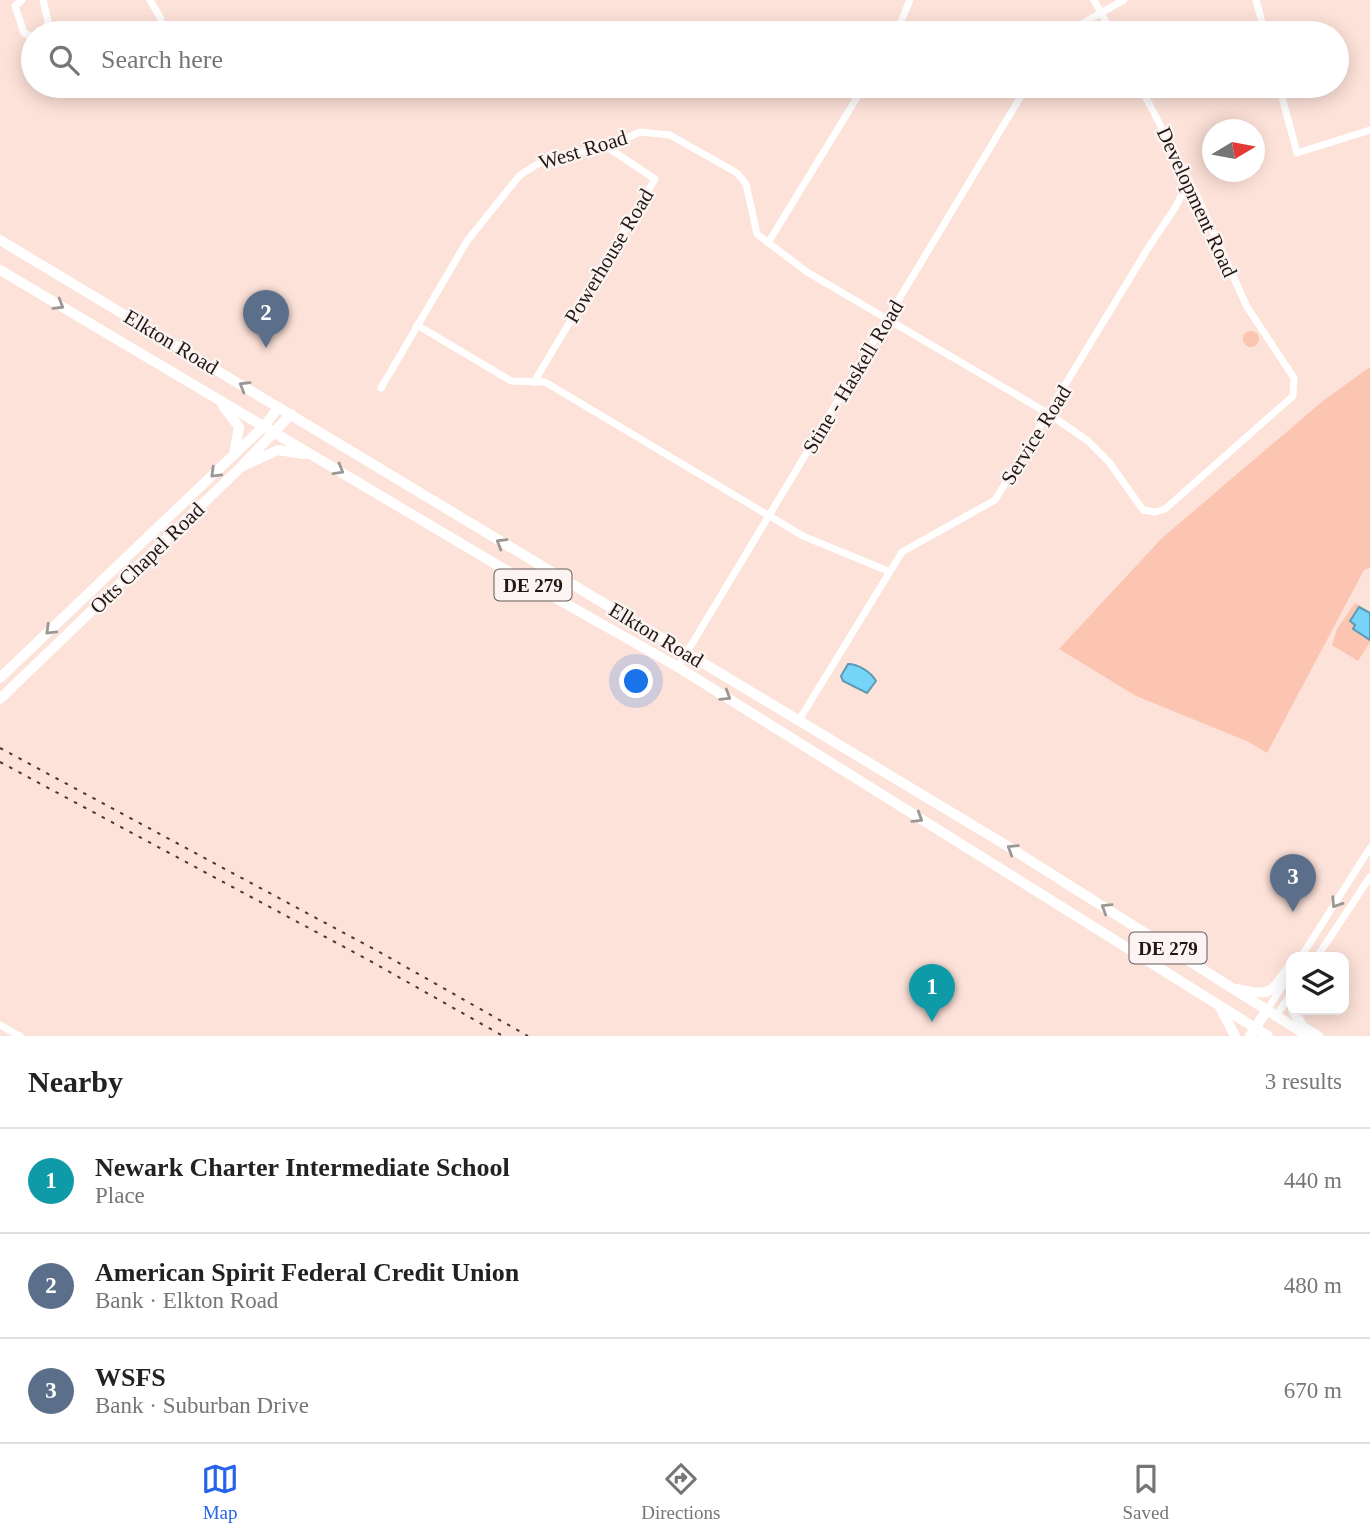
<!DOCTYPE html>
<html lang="en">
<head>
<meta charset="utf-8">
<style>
  :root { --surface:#fff; --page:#f6f6f6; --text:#222; --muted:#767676; --line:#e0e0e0; --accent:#2563eb }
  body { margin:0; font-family:Georgia,serif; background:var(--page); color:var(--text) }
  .controls { position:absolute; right:21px; bottom:21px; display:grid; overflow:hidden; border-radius:14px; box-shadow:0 4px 18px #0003 }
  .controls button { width:63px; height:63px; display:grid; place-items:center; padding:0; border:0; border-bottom:2px solid var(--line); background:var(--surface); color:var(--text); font:35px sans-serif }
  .compass { position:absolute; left:1202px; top:119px; width:63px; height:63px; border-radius:50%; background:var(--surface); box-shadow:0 4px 18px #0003; rotate:80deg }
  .you { position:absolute; left:637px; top:682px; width:24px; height:24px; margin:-18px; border:5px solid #fff; border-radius:50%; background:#1a73e8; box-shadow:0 0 0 10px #1a73e833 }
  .badge { display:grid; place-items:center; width:46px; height:46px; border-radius:50%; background:var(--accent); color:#fff; font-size:23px; font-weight:700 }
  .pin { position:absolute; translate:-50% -58px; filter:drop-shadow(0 2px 4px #0008) }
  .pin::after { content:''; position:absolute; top:37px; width:24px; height:21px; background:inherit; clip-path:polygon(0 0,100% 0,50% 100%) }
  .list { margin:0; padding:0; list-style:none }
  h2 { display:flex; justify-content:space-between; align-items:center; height:91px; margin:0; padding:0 28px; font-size:30px }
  h2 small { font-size:23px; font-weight:400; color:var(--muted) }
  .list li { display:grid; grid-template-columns:46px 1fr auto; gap:21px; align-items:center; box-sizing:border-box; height:105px; padding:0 28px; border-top:2px solid var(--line) }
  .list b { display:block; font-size:26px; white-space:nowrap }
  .list p { margin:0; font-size:23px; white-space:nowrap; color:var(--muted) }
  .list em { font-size:23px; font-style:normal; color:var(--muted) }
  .icon { flex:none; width:38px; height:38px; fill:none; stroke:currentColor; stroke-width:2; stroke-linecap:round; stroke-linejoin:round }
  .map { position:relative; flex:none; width:1370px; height:1036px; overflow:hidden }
  .search { position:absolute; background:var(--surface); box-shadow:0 4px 18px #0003; left:21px; right:21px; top:21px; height:77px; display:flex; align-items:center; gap:18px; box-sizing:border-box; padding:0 24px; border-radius:38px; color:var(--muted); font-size:26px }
  .sheet { height:406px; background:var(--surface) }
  nav { display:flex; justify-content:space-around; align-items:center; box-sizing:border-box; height:98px; border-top:2px solid var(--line); background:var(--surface); font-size:19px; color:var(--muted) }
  nav a { display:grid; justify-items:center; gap:4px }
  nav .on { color:var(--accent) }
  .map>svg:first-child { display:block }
  .green { fill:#fcc5b1 }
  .water { fill:#75d4f8; stroke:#5c9bb3; stroke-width:2 }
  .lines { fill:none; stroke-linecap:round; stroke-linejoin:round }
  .minor { stroke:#fff; stroke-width:7 }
  .secondary { stroke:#fff; stroke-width:10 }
  .primary { stroke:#fff; stroke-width:10 }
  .rail { stroke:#473934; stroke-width:2; stroke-dasharray:3.5 7; stroke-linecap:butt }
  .oneway { stroke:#9c9795 }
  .labels { text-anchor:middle; stroke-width:5; stroke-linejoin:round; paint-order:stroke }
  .shield { fill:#fbf4f2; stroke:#645956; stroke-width:2 }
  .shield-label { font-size:19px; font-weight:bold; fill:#231713 }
  .street-label { font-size:21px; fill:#231713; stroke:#fbf4f2 }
</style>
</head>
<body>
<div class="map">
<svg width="1370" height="1036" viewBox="0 0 1370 1036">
  <rect width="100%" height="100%" fill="#fde2d9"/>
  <g class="green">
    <circle cx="1251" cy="339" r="8"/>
    <path d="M 1370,367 L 1370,568 L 1364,570 L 1267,753 L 1249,742 L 1136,696 L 1059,649 L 1162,538 L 1324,400 Z"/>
    <path d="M 1355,603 L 1370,612 L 1370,642 L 1358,661 L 1332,645 L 1337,629 Z"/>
  </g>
  <g class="water">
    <path d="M 1359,607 L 1370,613 L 1370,640 L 1353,629 L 1355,625 L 1350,621 Z"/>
    <path d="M 848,664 C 858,664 871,672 876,681 L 867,693 L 843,681 L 841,676 Z"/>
  </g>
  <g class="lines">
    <g class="minor">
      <path d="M 22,0 L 15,6 L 24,33 L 33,37"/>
      <path d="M 43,0 L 48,21 L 45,33"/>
      <path d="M 150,0 L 161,19"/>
      <path d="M 1094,0 L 1112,33"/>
      <path d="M 1256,0 L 1265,33"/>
      <path d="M 896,33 L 910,0"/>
      <path d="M 1065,33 L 1124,0"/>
      <path d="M 1279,86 L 1297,153 L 1370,130"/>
      <path d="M 768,243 L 864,86"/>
      <path d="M 417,325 L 511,381 L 545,382 L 803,536 L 888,571"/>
      <path d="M 534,382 L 655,179 L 607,147"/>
      <path d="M 381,388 L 467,241 L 520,175 L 549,157 L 607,147 L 640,132 L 670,135 L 737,173 L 746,184 L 757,234 L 807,272 L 1049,414 L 1088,441 L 1109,462 L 1143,510 L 1155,512 L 1165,509 L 1293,396 L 1294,378 L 1247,307 L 1198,198 L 1140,86"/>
      <path d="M 678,667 L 1027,86"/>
      <path d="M 799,720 L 902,552 L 995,500 L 1150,245 L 1175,208 L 1189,180"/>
      <path d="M 1301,957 L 1370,848"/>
      <path d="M 1317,957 L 1370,877"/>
      <path d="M 1267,1010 L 1291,973"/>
      <path d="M 1276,1016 L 1291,994"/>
      <path d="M 0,1025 L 20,1036"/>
    </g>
    <g class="secondary">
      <path d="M 0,678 L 264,426 L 279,407"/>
      <path d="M 0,699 L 241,467 L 291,414"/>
    </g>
    <g class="primary">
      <path d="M 0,240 L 1004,844 L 1308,1036"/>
      <path d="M 0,270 L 504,569 L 678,667 L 1268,1036"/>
      <path d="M 223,406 L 239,427 L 234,455"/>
      <path d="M 241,467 L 278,450 L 304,454"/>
      <path d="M 1300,957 L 1302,956"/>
      <path d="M 1238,989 C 1273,998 1271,991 1291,965"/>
      <path d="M 1221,1009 L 1235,1036"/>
      <path d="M 1293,1010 L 1303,1027 L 1318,1036"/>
      <path d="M 1250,1036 L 1267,1010"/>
    </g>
    <g class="rail">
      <path d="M 0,748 L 383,954 L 528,1036"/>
      <path d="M 0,762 L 372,962 L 503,1036"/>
    </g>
  </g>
  <defs><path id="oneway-chevron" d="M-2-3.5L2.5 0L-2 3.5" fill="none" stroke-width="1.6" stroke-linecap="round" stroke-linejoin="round" transform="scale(1.75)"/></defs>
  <g class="oneway">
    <use href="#oneway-chevron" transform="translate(59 305) rotate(31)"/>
    <use href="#oneway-chevron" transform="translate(244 386) rotate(-149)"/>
    <use href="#oneway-chevron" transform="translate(339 470) rotate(30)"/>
    <use href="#oneway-chevron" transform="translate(215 473) rotate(136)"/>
    <use href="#oneway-chevron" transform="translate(501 543) rotate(-149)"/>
    <use href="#oneway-chevron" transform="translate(50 630) rotate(136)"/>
    <use href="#oneway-chevron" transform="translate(726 696) rotate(32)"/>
    <use href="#oneway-chevron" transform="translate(918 818) rotate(32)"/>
    <use href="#oneway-chevron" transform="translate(1012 849) rotate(-148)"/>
    <use href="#oneway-chevron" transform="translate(1336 903) rotate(123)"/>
    <use href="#oneway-chevron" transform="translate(1106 908) rotate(-148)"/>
  </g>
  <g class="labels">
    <g class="shield">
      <rect x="494.5" y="569.5" width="77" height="31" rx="5"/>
      <rect x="1129.5" y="932.5" width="77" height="31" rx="5"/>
    </g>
    <g class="shield-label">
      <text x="533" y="592">DE 279</text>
      <text x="1168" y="955">DE 279</text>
    </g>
    <g class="street-label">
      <text transform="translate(583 150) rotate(-17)" y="7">West Road</text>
      <text transform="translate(1197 202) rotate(65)" y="7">Development Road</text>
      <text transform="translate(609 256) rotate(-59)" y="7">Powerhouse Road</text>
      <text transform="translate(171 342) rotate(31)" y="7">Elkton Road</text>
      <text transform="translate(853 377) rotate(-59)" y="7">Stine - Haskell Road</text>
      <text transform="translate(1036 435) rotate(-58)" y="7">Service Road</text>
      <text transform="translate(147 558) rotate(-44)" y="7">Otts Chapel Road</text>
      <text transform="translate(656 635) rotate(31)" y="7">Elkton Road</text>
    </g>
  </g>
</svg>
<div class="controls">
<button><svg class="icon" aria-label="layers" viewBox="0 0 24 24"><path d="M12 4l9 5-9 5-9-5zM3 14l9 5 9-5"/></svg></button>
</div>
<svg class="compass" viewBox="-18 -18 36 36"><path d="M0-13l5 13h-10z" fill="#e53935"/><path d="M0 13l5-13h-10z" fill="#767676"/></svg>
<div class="you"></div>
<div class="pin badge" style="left:932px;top:1022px;background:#0f9aa8">1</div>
<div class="pin badge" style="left:266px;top:348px;background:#5c6f8a">2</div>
<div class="pin badge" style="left:1293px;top:912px;background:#5c6f8a">3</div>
<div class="search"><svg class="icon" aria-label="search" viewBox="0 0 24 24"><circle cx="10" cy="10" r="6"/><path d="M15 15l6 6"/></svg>Search here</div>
</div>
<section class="sheet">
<h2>Nearby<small>3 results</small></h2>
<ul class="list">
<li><span class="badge" style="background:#0f9aa8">1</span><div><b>Newark Charter Intermediate School</b><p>Place</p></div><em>440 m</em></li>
<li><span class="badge" style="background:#5c6f8a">2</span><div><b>American Spirit Federal Credit Union</b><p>Bank · Elkton Road</p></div><em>480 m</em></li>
<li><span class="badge" style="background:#5c6f8a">3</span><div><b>WSFS</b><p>Bank · Suburban Drive</p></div><em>670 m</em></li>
</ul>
</section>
<nav>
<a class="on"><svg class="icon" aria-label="map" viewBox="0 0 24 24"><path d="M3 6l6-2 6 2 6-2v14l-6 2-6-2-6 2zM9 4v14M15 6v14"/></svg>Map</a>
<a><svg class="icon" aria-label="directions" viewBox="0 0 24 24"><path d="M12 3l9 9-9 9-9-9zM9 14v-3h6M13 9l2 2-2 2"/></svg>Directions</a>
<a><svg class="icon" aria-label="saved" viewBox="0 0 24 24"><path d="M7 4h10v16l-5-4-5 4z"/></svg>Saved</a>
</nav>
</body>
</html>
